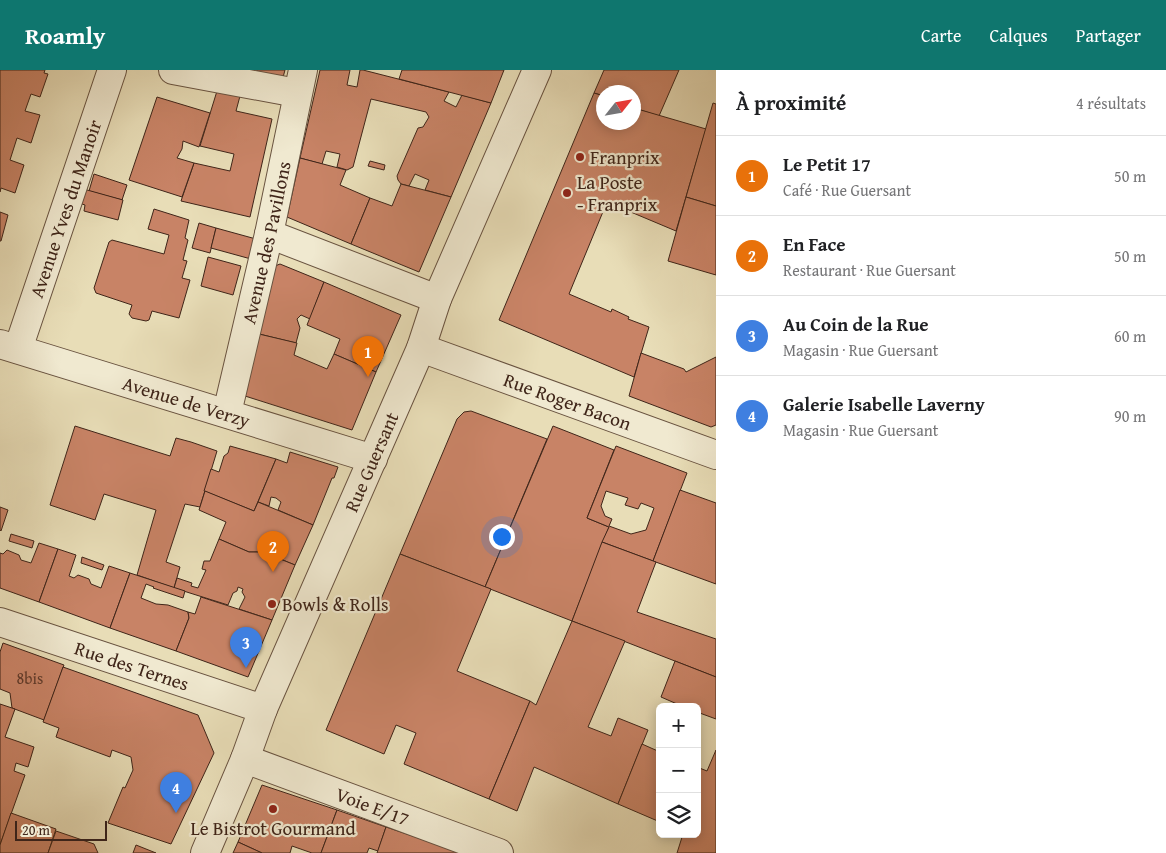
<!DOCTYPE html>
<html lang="fr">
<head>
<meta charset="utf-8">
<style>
  :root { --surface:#fff; --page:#f6f6f6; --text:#202124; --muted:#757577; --line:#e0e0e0; --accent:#0f766e }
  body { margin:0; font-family:"Gentium Book Plus",serif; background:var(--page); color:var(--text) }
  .controls { position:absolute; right:15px; bottom:15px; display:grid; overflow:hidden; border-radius:8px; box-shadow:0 2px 12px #0003 }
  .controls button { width:45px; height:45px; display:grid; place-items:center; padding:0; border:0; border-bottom:1px solid var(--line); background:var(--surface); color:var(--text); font:25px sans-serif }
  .compass { position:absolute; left:596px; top:15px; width:45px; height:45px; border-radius:50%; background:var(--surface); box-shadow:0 2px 12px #0003; rotate:59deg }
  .scale { position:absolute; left:15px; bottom:12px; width:92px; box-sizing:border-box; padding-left:5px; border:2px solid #3f2519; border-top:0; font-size:14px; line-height:18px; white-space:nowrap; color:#3f2519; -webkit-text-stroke:4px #f0e9d0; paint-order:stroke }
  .you { position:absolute; left:501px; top:466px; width:18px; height:18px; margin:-12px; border:4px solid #fff; border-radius:50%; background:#1a73e8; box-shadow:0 0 0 8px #1a73e833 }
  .badge { display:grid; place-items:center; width:32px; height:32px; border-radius:50%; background:var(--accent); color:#fff; font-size:16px; font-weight:700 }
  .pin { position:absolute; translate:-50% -41px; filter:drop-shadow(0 1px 2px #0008) }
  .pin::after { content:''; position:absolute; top:26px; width:18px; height:15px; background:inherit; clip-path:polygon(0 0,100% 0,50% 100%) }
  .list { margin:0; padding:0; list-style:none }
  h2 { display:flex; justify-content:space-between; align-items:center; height:65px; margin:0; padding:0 20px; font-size:21px }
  h2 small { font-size:16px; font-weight:400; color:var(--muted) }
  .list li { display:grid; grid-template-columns:32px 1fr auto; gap:15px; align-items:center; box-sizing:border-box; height:80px; padding:0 20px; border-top:1px solid var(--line) }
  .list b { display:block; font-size:19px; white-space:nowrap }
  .list p { margin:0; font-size:16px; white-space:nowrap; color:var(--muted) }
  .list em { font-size:16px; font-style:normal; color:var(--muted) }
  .icon { flex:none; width:28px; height:28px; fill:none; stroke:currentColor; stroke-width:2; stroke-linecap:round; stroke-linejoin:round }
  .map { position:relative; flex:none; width:716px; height:783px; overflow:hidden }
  header { display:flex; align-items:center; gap:30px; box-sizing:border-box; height:70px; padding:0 25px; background:var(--accent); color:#fff }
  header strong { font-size:24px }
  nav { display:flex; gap:28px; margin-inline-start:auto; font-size:18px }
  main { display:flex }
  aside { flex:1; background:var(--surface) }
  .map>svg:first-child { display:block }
  .building { fill:#c88366; stroke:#3f2519; fill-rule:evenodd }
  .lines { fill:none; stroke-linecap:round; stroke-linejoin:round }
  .minor-casing { stroke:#695340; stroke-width:30 }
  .minor { stroke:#f0e9d0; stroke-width:28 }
  .poi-dot { fill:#8f2418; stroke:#f0e9d0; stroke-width:2 }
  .labels { text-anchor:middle; stroke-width:4.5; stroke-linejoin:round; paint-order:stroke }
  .number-label { font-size:16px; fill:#613c2c }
  .poi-label { font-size:19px; fill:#3f2519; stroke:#f0e9d0; text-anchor:start }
  .street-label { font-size:19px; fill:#3f2519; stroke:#f0e9d0 }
</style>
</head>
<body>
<header>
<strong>Roamly</strong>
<nav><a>Carte</a><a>Calques</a><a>Partager</a></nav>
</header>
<main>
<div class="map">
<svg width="716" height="783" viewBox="0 0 716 783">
  <rect width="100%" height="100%" fill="#e8ddb7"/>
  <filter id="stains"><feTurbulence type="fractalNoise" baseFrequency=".004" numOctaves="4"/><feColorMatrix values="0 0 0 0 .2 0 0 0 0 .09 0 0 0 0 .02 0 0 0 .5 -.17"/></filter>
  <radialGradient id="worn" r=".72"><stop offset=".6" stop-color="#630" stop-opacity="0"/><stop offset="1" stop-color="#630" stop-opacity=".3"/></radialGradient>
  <g class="building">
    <path d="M 0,0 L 45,0 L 44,3 L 48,4 L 40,27 L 31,24 L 25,41 L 40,45 L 31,73 L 17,68 L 10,90 L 24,95 L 15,123 L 1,118 L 0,122 Z"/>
    <path d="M 257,0 L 285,0 L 282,11 L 256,4 Z"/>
    <path d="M 320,0 L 350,0 L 347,15 L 357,17 L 360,0 L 363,0 L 449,22 L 444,31 L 456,37 L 462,25 L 491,33 L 451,127 L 425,120 L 429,110 L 415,104 L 409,116 L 401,114 L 398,110 L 397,106 L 418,58 L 423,57 L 429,47 L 426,42 L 371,29 L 353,97 L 347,100 L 337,97 L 340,84 L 326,81 L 322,94 L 300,88 Z"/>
    <path d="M 402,0 L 504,0 L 491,33 L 399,9 Z"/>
    <path d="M 604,0 L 679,0 L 659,46 L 634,38 L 634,22 L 604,22 L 604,26 L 594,23 Z"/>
    <path d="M 217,21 L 240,26 L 236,41 L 272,49 L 250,147 L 181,131 L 194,93 L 230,101 L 234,84 L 200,76 Z"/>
    <path d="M 594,23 L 604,26 L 604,52 L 634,52 L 634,38 L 706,59 L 676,161 L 607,132 L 569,224 L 611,242 L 612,239 L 629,247 L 628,249 L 649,257 L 634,307 L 499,250 Z"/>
    <path d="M 157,27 L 210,43 L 199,77 L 183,71 L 182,79 L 177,88 L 194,93 L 182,127 L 129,110 Z"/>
    <path d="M 713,33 L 716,34 L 716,136 L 686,127 Z"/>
    <path d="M 300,88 L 346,100 L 340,115 L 370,128 L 351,174 L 287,147 Z"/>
    <path d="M 370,91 L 385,95 L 384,100 L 368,96 Z"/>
    <path d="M 94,104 L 127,115 L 122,130 L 89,121 Z"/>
    <path d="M 401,114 L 451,127 L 419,202 L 351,174 L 370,128 L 392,136 Z"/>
    <path d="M 80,118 L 123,130 L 118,150 L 84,141 L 85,135 L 76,132 Z"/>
    <path d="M 686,127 L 716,136 L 716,205 L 668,191 Z"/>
    <path d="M 154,139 L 189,150 L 185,168 L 188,170 L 183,190 L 187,191 L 182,208 L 190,210 L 179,248 L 152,241 L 149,250 L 146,251 L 132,248 L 129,244 L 132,235 L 96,223 L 94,218 L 109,172 L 112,170 L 164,184 L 169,165 L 148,159 Z"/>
    <path d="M 0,142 L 8,145 L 1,171 L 0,171 Z"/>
    <path d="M 199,153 L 216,158 L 210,183 L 192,178 Z"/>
    <path d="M 216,158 L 256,169 L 251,189 L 211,178 Z"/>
    <path d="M 208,187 L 241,196 L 233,225 L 201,216 Z"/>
    <path d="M 280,194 L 324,212 L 310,249 L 301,245 L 297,249 L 300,258 L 296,273 L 259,264 L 275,196 Z"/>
    <path d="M 324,212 L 401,245 L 376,302 L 334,284 L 340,269 L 307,255 Z"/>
    <path d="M 259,264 L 297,273 L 294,285 L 327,299 L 334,284 L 376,302 L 352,360 L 245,326 Z"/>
    <path d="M 641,283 L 684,299 L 686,302 L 716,287 L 716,355 L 711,357 L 629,326 Z"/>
    <path d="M 471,341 L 547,369 L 485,517 L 400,484 L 457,349 L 464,342 Z"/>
    <path d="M 75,356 L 170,386 L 176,368 L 191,372 L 217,381 L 200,437 L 185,434 L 166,492 L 180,497 L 174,518 L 137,505 L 156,440 L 104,424 L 95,450 L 50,435 Z"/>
    <path d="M 553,356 L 614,380 L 587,448 L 609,457 L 572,551 L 485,517 Z"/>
    <path d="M 230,376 L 276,389 L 254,441 L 204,421 L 211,399 L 219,402 L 224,386 L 228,383 Z"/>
    <path d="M 616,376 L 687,403 L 653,491 L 602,472 L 609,457 L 587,448 ZM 606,421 L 628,428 L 625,435 L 638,439 L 641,433 L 654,438 L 646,460 L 631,464 L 609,456 L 612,449 L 605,446 L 601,436 Z"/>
    <path d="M 290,382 L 338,397 L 334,408 L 332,408 L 313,455 L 278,440 L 281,432 L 276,428 L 271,427 L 269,436 L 258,432 L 276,389 L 287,393 Z"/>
    <path d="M 680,420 L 716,433 L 716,514 L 653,491 Z"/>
    <path d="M 205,421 L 254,441 L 258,432 L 313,455 L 295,495 L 263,482 L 249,482 L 219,469 L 226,452 L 199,440 Z"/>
    <path d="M 0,437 L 8,440 L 1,461 L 0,460 Z"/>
    <path d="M 11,464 L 34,471 L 32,478 L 9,471 Z"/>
    <path d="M 219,469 L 249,482 L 263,482 L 295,495 L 272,550 L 239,539 L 245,527 L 242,522 L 243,519 L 238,517 L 237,521 L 233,523 L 228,535 L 174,518 L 177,508 L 192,513 L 191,516 L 198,518 L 206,500 L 202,499 L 204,491 L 210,491 Z"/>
    <path d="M 602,472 L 656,492 L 637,542 L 716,569 L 716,607 L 572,551 Z"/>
    <path d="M 39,473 L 58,479 L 39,532 L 0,518 L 0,483 L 3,484 L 7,480 L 19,485 L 21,490 L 31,493 Z"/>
    <path d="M 58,479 L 76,485 L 69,506 L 74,508 L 78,505 L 89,509 L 91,514 L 101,518 L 109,496 L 130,503 L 110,558 L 39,532 Z"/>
    <path d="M 400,484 L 491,519 L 457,601 L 530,631 L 489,729 L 404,694 L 416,663 L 396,655 L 384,684 L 326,660 Z"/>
    <path d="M 82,487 L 104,495 L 102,500 L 81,493 Z"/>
    <path d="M 130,503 L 185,521 L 183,528 L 153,518 L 154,517 L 146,514 L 141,528 L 156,534 L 168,535 L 188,542 L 189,548 L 176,581 L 110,558 Z"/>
    <path d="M 201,527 L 272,550 L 248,607 L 176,581 L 189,548 L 188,542 L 195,544 Z"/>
    <path d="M 572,551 L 625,571 L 588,657 L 611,666 L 618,648 L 648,660 L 618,734 L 534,697 L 517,741 L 489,729 L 530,631 L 536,635 Z"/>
    <path d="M 3,573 L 64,595 L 44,650 L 12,638 L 10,623 L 0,619 L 0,582 Z"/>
    <path d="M 675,591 L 716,607 L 716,649 L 697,642 L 697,637 L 684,637 L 661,627 Z"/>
    <path d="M 63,597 L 198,645 L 214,683 L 171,774 L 108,753 L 123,717 L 125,718 L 133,700 L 131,687 L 112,680 L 110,687 L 56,667 L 59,658 L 43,652 Z"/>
    <path d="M 0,634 L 15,639 L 5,667 L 34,677 L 28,697 L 16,693 L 14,701 L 25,705 L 0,775 Z"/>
    <path d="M 642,674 L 660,682 L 660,752 L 618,734 Z"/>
    <path d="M 716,680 L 716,783 L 677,783 L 683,764 L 697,764 L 697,697 L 707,701 Z"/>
    <path d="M 262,715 L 337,740 L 321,783 L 312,783 L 292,776 L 290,783 L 262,783 L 238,772 Z"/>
    <path d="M 337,740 L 386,757 L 378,781 L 369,778 L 367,783 L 321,783 Z"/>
    <path d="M 11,743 L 56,759 L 48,783 L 0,783 L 0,775 Z"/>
    <path d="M 386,757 L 463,783 L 377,783 Z"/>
    <path d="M 56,761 L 94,774 L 98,783 L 48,783 Z"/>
    <path d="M 238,772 L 262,783 L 233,783 Z"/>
    <path d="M 136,775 L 156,783 L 133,783 Z"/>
  </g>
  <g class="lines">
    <defs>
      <g id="minor">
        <path d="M 173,0 L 297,23"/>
        <path d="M 269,164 L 437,229"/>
        <path id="s1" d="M 0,274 L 373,389"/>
        <path id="s2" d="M 421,278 L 716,385"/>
        <path id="s3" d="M 18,279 L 112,0"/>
        <path id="s4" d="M 227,343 L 269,164 L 303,0"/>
        <path id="s5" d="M 0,552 L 263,639"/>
        <path id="s6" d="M 245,689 L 499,783"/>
        <path id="s7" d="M 205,783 L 245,689 L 263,639 L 421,278 L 437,229 L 537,0"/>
      </g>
    </defs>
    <use href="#minor" class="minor-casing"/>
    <use href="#minor" class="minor"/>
  </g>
  <g class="poi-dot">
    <circle cx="580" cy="87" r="5"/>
    <circle cx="567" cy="123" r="5"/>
    <circle cx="272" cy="534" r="5"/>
    <circle cx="273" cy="739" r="5"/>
  </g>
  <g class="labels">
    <g class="number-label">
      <text x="30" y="614">8bis</text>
    </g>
    <g class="poi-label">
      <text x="590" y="94">Franprix</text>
      <text x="577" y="119">La Poste<tspan x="577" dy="22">- Franprix</tspan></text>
      <text x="282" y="541">Bowls &amp; Rolls</text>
      <text x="273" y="765" text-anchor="middle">Le Bistrot Gourmand</text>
    </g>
    <g class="street-label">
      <text dy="7" stroke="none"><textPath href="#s3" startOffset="148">Avenue Yves du Manoir</textPath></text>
      <text dy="7" stroke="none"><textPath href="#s4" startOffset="175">Avenue des Pavillons</textPath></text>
      <text dy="7" stroke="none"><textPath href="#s1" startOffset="195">Avenue de Verzy</textPath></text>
      <text dy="7" stroke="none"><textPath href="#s2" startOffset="156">Rue Roger Bacon</textPath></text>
      <text dy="7" stroke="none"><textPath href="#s7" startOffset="425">Rue Guersant</textPath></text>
      <text dy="7" stroke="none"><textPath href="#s5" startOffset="139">Rue des Ternes</textPath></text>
      <text dy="7" stroke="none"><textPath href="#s6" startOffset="136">Voie E/17</textPath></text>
    </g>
  </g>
  <rect width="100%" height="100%" filter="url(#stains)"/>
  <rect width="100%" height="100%" fill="url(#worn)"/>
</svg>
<div class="controls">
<button>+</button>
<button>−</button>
<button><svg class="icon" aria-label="layers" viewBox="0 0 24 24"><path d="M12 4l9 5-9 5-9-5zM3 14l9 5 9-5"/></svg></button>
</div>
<svg class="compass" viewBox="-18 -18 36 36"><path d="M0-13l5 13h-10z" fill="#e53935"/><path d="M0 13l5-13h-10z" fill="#757577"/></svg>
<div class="scale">20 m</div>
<div class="you"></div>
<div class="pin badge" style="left:368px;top:307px;background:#e8710a">1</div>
<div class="pin badge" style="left:273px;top:502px;background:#e8710a">2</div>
<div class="pin badge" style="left:246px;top:598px;background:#3f7fe0">3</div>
<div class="pin badge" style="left:176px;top:743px;background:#3f7fe0">4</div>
</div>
<aside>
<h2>À proximité<small>4 résultats</small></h2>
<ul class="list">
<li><span class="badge" style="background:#e8710a">1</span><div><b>Le Petit 17</b><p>Café · Rue Guersant</p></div><em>50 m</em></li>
<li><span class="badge" style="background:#e8710a">2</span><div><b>En Face</b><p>Restaurant · Rue Guersant</p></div><em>50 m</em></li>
<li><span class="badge" style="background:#3f7fe0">3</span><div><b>Au Coin de la Rue</b><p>Magasin · Rue Guersant</p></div><em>60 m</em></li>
<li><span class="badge" style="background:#3f7fe0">4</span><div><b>Galerie Isabelle Laverny</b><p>Magasin · Rue Guersant</p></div><em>90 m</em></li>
</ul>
</aside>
</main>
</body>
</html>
